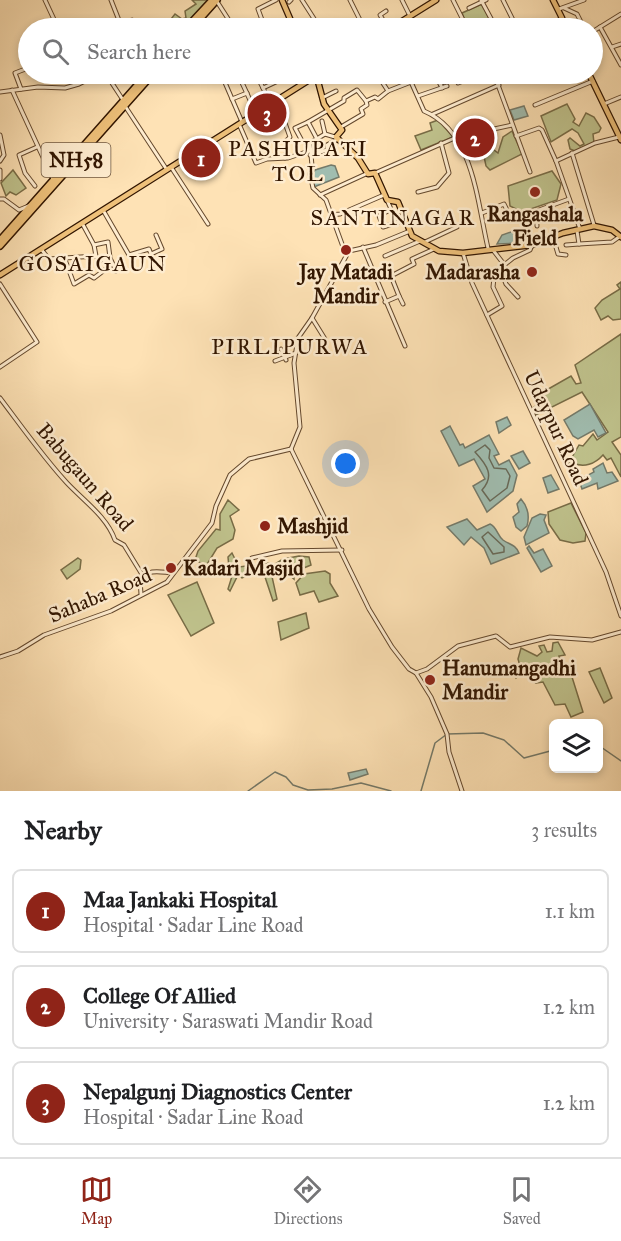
<!DOCTYPE html>
<html lang="en">
<head>
<meta charset="utf-8">
<style>
  :root { --surface:#fff; --page:#f2f2f2; --text:#202124; --muted:#757577; --line:#e0e0e0; --accent:#8f2418 }
  body { margin:0; font-family:"IM FELL Great Primer",serif; background:var(--page); color:var(--text) }
  .controls { position:absolute; right:18px; bottom:18px; display:grid; overflow:hidden; border-radius:9px; box-shadow:0 3px 9px #0003 }
  .controls button { width:54px; height:54px; display:grid; place-items:center; padding:0; border:0; border-bottom:2px solid var(--line); background:var(--surface); color:var(--text); font:30px sans-serif }
  .you { position:absolute; left:346px; top:464px; width:21px; height:21px; margin:-15px; border:4px solid #fff; border-radius:50%; background:#1a73e8; box-shadow:0 0 0 9px #1a73e833 }
  .badge { display:grid; place-items:center; width:39px; height:39px; border-radius:50%; background:var(--accent); color:#fff; font-size:20px; font-weight:700 }
  .pin { position:absolute; translate:-50% -50%; border:3px solid #fff; box-shadow:0 2px 6px #0006 }
  .list { margin:0; padding:0; list-style:none }
  h2 { display:flex; justify-content:space-between; align-items:center; height:78px; margin:0; padding:0 24px; font-size:26px }
  h2 small { font-size:20px; font-weight:400; color:var(--muted) }
  .list li { display:grid; grid-template-columns:39px 1fr auto; gap:18px; align-items:center; box-sizing:border-box; height:84px; margin:0 12px 12px; padding:0 12px; border:2px solid var(--line); border-radius:9px }
  .list b { display:block; font-size:22px; white-space:nowrap }
  .list p { margin:0; font-size:20px; white-space:nowrap; color:var(--muted) }
  .list em { font-size:20px; font-style:normal; color:var(--muted) }
  .icon { flex:none; width:33px; height:33px; fill:none; stroke:currentColor; stroke-width:2; stroke-linecap:round; stroke-linejoin:round }
  .map { position:relative; flex:none; width:621px; height:791px; overflow:hidden }
  .search { position:absolute; background:var(--surface); box-shadow:0 3px 9px #0003; left:18px; right:18px; top:18px; height:66px; display:flex; align-items:center; gap:15px; box-sizing:border-box; padding:0 21px; border-radius:33px; color:var(--muted); font-size:22px }
  .sheet { height:366px; background:var(--surface) }
  nav { display:flex; justify-content:space-around; align-items:center; box-sizing:border-box; height:84px; border-top:2px solid var(--line); background:var(--surface); font-size:16px; color:var(--muted) }
  nav a { display:grid; justify-items:center; gap:3px }
  nav .on { color:var(--accent) }
  .map>svg:first-child { display:block }
  .green { fill:#c0c38d; stroke:#786c46; stroke-width:1.5 }
  .water { fill:#a0bdb0; stroke:#747a6a; stroke-width:1.5 }
  .lines { fill:none; stroke-linecap:round; stroke-linejoin:round }
  .shore { stroke:#686958; stroke-width:1.5 }
  .stream { stroke:#747a6a; stroke-width:1.5 }
  .minor-casing { stroke:#64482d; stroke-width:5 }
  .major-casing { stroke:#311500; stroke-width:7 }
  .highway-casing { stroke:#311500; stroke-width:8 }
  .minor { stroke:#feeccf; stroke-width:3 }
  .major { stroke:#efc17a; stroke-width:4.5 }
  .highway { stroke:#efc17a; stroke-width:5 }
  .poi-dot { fill:#8f2418; stroke:#feeccf; stroke-width:2 }
  .labels { text-anchor:middle; stroke-width:5; stroke-linejoin:round; paint-order:stroke }
  .shield { fill:#feeccf; stroke:#6e563e; stroke-width:1.5 }
  .shield-label { font-size:20px; font-weight:bold; fill:#311500 }
  .poi-label { font-size:21px; font-weight:bold; fill:#311500; stroke:#feeccf; text-anchor:start }
  .street-label { font-size:21px; fill:#311500; stroke:#feeccf }
  .neighbourhood-label { font-size:22px; letter-spacing:1.5px; fill:#311500; stroke:#feeccf }
</style>
</head>
<body>
<div class="map">
<svg width="621" height="791" viewBox="0 0 621 791">
  <rect width="100%" height="100%" fill="#fee2b5"/>
  <filter id="stains"><feTurbulence type="fractalNoise" baseFrequency=".00333" numOctaves="4"/><feColorMatrix values="0 0 0 0 .2 0 0 0 0 .09 0 0 0 0 .02 0 0 0 .5 -.17"/></filter>
  <radialGradient id="worn" r=".72"><stop offset=".6" stop-color="#630" stop-opacity="0"/><stop offset="1" stop-color="#630" stop-opacity=".3"/></radialGradient>
  <g class="green">
    <path d="M 192,0 L 211,0 L 184,28 L 178,28 L 178,21 L 171,19 L 175,14 L 182,19 L 186,18 L 185,11 L 196,4 Z"/>
    <path d="M 482,4 L 493,26 L 488,28 L 468,28 L 462,13 Z"/>
    <path d="M 567,104 L 575,119 L 573,122 L 579,126 L 586,113 L 594,117 L 601,128 L 599,132 L 593,134 L 594,143 L 575,151 L 570,149 L 568,140 L 570,138 L 580,146 L 584,144 L 578,133 L 572,129 L 551,142 L 541,116 Z"/>
    <path d="M 438,120 L 453,137 L 421,150 L 415,136 L 432,130 L 430,123 Z"/>
    <path d="M 512,131 L 522,154 L 490,170 L 486,166 L 482,147 L 490,147 L 498,153 L 503,137 Z"/>
    <path d="M 13,170 L 26,188 L 16,195 L 10,192 L 6,196 L 1,183 Z"/>
    <path d="M 552,171 L 561,184 L 557,200 L 522,212 L 510,206 L 508,186 Z"/>
    <path d="M 621,282 L 621,319 L 613,320 L 608,316 L 601,320 L 595,308 L 602,300 L 620,289 L 617,285 Z"/>
    <path d="M 621,334 L 621,437 L 612,442 L 621,455 L 621,477 L 611,458 L 607,460 L 603,455 C 595,464 584,468 573,463 L 574,467 L 570,470 L 567,466 L 579,445 L 583,446 L 593,434 L 597,440 L 608,432 L 582,392 L 536,415 L 534,407 L 544,401 L 543,392 L 571,376 L 576,384 L 581,383 L 575,365 Z"/>
    <path d="M 228,500 L 239,510 L 230,516 L 235,530 L 233,539 L 217,548 L 206,566 L 195,560 L 198,551 L 216,529 L 220,530 L 220,514 Z"/>
    <path d="M 571,503 L 586,533 L 585,541 L 573,543 L 560,540 L 549,524 L 548,512 Z"/>
    <path d="M 232,553 L 239,567 L 269,563 L 277,599 L 273,601 L 265,577 L 251,574 L 242,578 L 238,575 L 230,591 L 228,589 L 233,573 L 229,568 L 228,557 Z"/>
    <path d="M 299,556 L 309,557 L 311,565 L 294,572 L 294,579 L 287,573 L 293,566 L 277,569 L 275,564 L 283,559 Z"/>
    <path d="M 78,558 L 81,560 L 80,569 L 67,579 L 61,570 Z"/>
    <path d="M 325,571 L 330,574 L 330,583 L 338,596 L 319,602 L 314,591 L 300,595 L 296,583 L 304,574 Z"/>
    <path d="M 197,582 L 214,623 L 191,636 L 168,595 Z"/>
    <path d="M 306,613 L 309,628 L 281,640 L 278,622 Z"/>
    <path d="M 558,642 L 565,655 L 559,656 L 565,671 L 572,677 L 583,712 L 571,717 L 565,704 L 555,705 L 543,682 L 536,683 L 541,675 L 532,663 L 516,678 L 514,673 L 520,666 L 518,659 L 521,648 L 537,656 L 542,652 L 539,646 L 544,645 L 547,652 L 552,651 L 553,643 Z"/>
    <path d="M 600,668 L 612,698 L 604,703 L 589,672 Z"/>
  </g>
  <g class="water">
    <path d="M 524,106 L 528,116 L 514,120 L 510,110 Z"/>
    <path d="M 331,165 L 335,166 L 339,177 L 314,187 L 312,175 L 315,170 Z"/>
    <path d="M 514,231 L 520,243 L 497,244 L 502,235 Z"/>
    <path d="M 590,404 L 606,433 L 598,437 L 594,430 L 578,439 L 573,436 L 564,420 Z"/>
    <path d="M 507,417 L 511,425 L 499,433 L 496,422 Z"/>
    <path d="M 450,426 L 460,445 L 463,444 L 465,448 L 489,435 L 499,454 L 494,456 L 499,465 L 509,460 L 517,475 L 513,491 L 487,512 L 473,486 L 485,479 L 474,459 L 459,466 L 441,431 Z"/>
    <path d="M 523,451 L 530,463 L 519,469 L 511,456 Z"/>
    <path d="M 603,463 L 607,473 L 612,472 L 618,481 L 598,489 L 597,483 L 582,489 L 579,480 L 594,472 L 593,469 Z"/>
    <path d="M 551,475 L 559,489 L 548,493 L 543,478 Z"/>
    <path d="M 521,499 C 528,507 530,515 527,526 L 521,531 L 516,527 L 513,517 L 519,512 L 517,504 Z"/>
    <path d="M 540,514 L 546,515 L 544,520 L 549,533 L 526,545 L 524,537 L 532,518 Z"/>
    <path d="M 467,519 L 477,530 L 490,524 C 497,527 497,535 503,540 C 510,545 515,544 519,553 L 491,564 L 484,548 L 471,537 L 464,545 L 447,527 Z"/>
    <path d="M 529,546 L 534,553 L 543,549 L 552,566 L 541,572 L 527,548 Z"/>
    <path d="M 366,769 L 368,774 L 350,780 L 348,773 Z"/>
  </g>
  <g class="lines">
    <g class="shore">
      <path d="M 485,445 L 490,450 L 489,458 L 494,468 L 506,469 L 510,476 L 507,488 L 490,501 L 482,490 C 495,476 487,465 475,452 Z"/>
      <path d="M 488,532 L 504,547 L 504,552 L 493,554 L 482,537 Z"/>
    </g>
    <g class="stream">
      <path d="M 598,745 L 621,761"/>
      <path d="M 248,791 L 275,772 L 286,777 L 293,785 L 308,790 L 332,789 L 361,783 L 391,791"/>
      <path d="M 421,791 L 435,743 L 447,734 L 483,733 L 504,740 L 524,758 L 554,750"/>
    </g>
    <defs>
      <g id="minor">
        <path d="M 45,0 L 58,28"/>
        <path d="M 111,0 L 122,28"/>
        <path d="M 216,0 L 234,28"/>
        <path d="M 302,0 L 320,28"/>
        <path d="M 350,0 L 364,28"/>
        <path d="M 402,0 L 410,16"/>
        <path d="M 453,0 L 467,28"/>
        <path d="M 481,0 L 495,26 L 491,28"/>
        <path d="M 503,0 L 516,26"/>
        <path d="M 289,2 L 291,0"/>
        <path d="M 469,8 L 486,0"/>
        <path d="M 564,8 L 577,14 L 584,28"/>
        <path d="M 559,9 L 584,0"/>
        <path d="M 386,11 L 380,15 L 388,28"/>
        <path d="M 100,22 L 105,28"/>
        <path d="M 600,27 L 621,65"/>
        <path d="M 111,28 L 132,20"/>
        <path d="M 265,28 L 258,9 L 276,0"/>
        <path d="M 592,32 L 621,14"/>
        <path d="M 612,47 L 621,44"/>
        <path d="M 106,74 L 123,100"/>
        <path d="M 225,74 L 223,78 L 242,122"/>
        <path d="M 238,74 L 256,113"/>
        <path d="M 256,74 L 271,104"/>
        <path d="M 377,74 L 388,91 L 411,82 L 424,111 C 474,132 477,202 488,248"/>
        <path d="M 436,74 L 442,88"/>
        <path d="M 494,74 L 530,172"/>
        <path d="M 458,83 L 482,74"/>
        <path d="M 440,84 L 447,80"/>
        <path d="M 263,88 L 278,81 L 276,74"/>
        <path d="M 21,89 L 15,73 L 28,68"/>
        <path d="M 12,90 L 53,179"/>
        <path d="M 0,92 L 38,87 L 65,88 L 79,84 L 99,74"/>
        <path d="M 418,96 L 447,86"/>
        <path d="M 322,98 L 336,91"/>
        <path d="M 232,99 L 247,93"/>
        <path d="M 277,101 L 290,137 L 286,141 L 287,149 L 285,158"/>
        <path d="M 604,104 L 621,97"/>
        <path d="M 535,105 L 593,81"/>
        <path d="M 125,106 L 167,170"/>
        <path d="M 262,109 L 267,130"/>
        <path d="M 433,114 L 499,85"/>
        <path d="M 322,121 L 325,134"/>
        <path d="M 308,122 L 344,101 L 344,98 L 357,90 L 366,101"/>
        <path d="M 239,124 L 256,163 L 267,159 L 288,158 L 309,151"/>
        <path d="M 341,127 L 363,114 L 361,109 L 367,105 L 366,101 L 375,97 L 378,99 L 388,91"/>
        <path d="M 0,135 L 4,155 L 0,161"/>
        <path d="M 516,136 L 539,128 L 542,130 L 556,161 L 580,229"/>
        <path d="M 335,137 L 325,134 L 310,143 L 312,166 L 310,174 L 313,188 L 326,200 L 346,255"/>
        <path d="M 309,143 L 302,141 L 295,128 L 308,122 L 317,139"/>
        <path d="M 572,153 L 594,225"/>
        <path d="M 310,155 L 327,150 L 327,145 L 338,139"/>
        <path d="M 556,161 L 595,143 L 619,137"/>
        <path d="M 171,167 L 208,224"/>
        <path d="M 0,170 L 0,179"/>
        <path d="M 375,173 L 457,137 L 512,125"/>
        <path d="M 35,186 L 25,173 L 19,155 L 37,147"/>
        <path d="M 418,192 L 437,187 L 449,173 L 441,143"/>
        <path d="M 320,195 L 368,173"/>
        <path d="M 0,199 L 4,199 L 19,210 L 31,205"/>
        <path d="M 387,200 L 391,209 L 379,216 L 383,227 L 405,220"/>
        <path d="M 103,210 L 129,255 L 149,249 L 151,254 L 162,249 L 156,235"/>
        <path d="M 536,211 L 537,226"/>
        <path d="M 482,213 L 504,204 L 512,220 L 569,199"/>
        <path d="M 331,215 L 340,214 L 384,195"/>
        <path d="M 553,237 L 558,254 L 566,255"/>
        <path d="M 425,242 L 457,227"/>
        <path d="M 579,244 L 612,242 L 619,237"/>
        <path d="M 566,245 L 579,244 L 577,231"/>
        <path d="M 363,247 L 405,346"/>
        <path d="M 41,249 L 49,259 L 96,256 L 94,245 L 82,223"/>
        <path d="M 463,253 L 472,283 L 606,572 L 621,616"/>
        <path d="M 96,256 L 98,260 L 111,260 L 116,271"/>
        <path d="M 385,256 L 420,241"/>
        <path d="M 64,257 L 74,284 L 89,275 L 94,278 L 111,265 L 108,242 L 94,245"/>
        <path d="M 503,266 L 513,258 L 530,250 L 532,245"/>
        <path d="M 501,271 L 506,284 L 518,297"/>
        <path d="M 0,284 L 37,342 L 0,367"/>
        <path d="M 399,296 L 403,304"/>
        <path d="M 385,302 L 399,296 L 391,276 L 414,264 L 412,259 L 434,249"/>
        <path d="M 487,315 L 502,306 L 493,287 L 494,278 L 503,263 L 493,250"/>
        <path d="M 312,318 L 325,339"/>
        <path d="M 281,349 L 286,360"/>
        <path d="M 275,361 L 296,353"/>
        <path d="M 0,398 C 22,427 43,457 67,483 C 84,501 107,517 115,540 L 124,545 L 143,576"/>
        <path d="M 291,449 L 369,609 L 392,647 L 409,669 L 416,673 L 431,697 L 447,734 L 449,752 L 462,791"/>
        <path d="M 291,449 L 300,427 L 294,363 L 298,338 L 312,318 L 349,251 L 376,245 L 410,231"/>
        <path d="M 252,558 L 282,551 L 342,550"/>
        <path d="M 141,594 L 140,580 C 150,568 159,572 173,573"/>
        <path d="M 0,657 L 18,651 L 44,635 L 111,611 L 167,582 L 212,523 L 216,506 L 230,475 L 249,459 L 291,449"/>
        <path d="M 416,673 L 427,669 L 458,646 L 496,636 L 510,647 L 550,637 L 592,640 L 621,632"/>
      </g>
      <g id="major">
        <path d="M 282,0 L 294,28"/>
        <path d="M 553,0 L 562,18 L 554,28"/>
        <path d="M 391,28 L 436,0"/>
        <path d="M 316,74 L 324,104 L 342,130 L 336,137 L 358,158 L 368,174 L 375,173 L 387,200 L 398,202 L 412,236 L 439,251 L 463,253 L 532,245 L 563,233 L 594,226 L 612,230 L 621,237"/>
        <path d="M 589,74 L 621,140"/>
        <path d="M 0,275 L 317,75"/>
      </g>
      <g id="highway">
        <path d="M 186,28 L 212,0"/>
        <path d="M 192,28 L 217,0"/>
        <path d="M 0,240 L 147,74"/>
        <path d="M 0,246 L 153,74"/>
      </g>
    </defs>
    <use href="#minor" class="minor-casing"/>
    <use href="#major" class="major-casing"/>
    <use href="#highway" class="highway-casing"/>
    <use href="#minor" class="minor"/>
    <use href="#major" class="major"/>
    <use href="#highway" class="highway"/>
  </g>
  <g class="poi-dot">
    <circle cx="535" cy="192" r="6"/>
    <circle cx="346" cy="250" r="6"/>
    <circle cx="532" cy="272" r="6"/>
    <circle cx="265" cy="526" r="6"/>
    <circle cx="171" cy="568" r="6"/>
    <circle cx="430" cy="680" r="6"/>
  </g>
  <g class="labels">
    <rect class="shield" x="41.5" y="143" width="69" height="34" rx="4.5"/>
    <g class="shield-label">
      <text x="76" y="167">NH58</text>
    </g>
    <g class="poi-label">
      <text x="535" y="221" text-anchor="middle">Rangashala<tspan x="535" dy="24">Field</tspan></text>
      <text x="346" y="279" text-anchor="middle">Jay Matadi<tspan x="346" dy="24">Mandir</tspan></text>
      <text x="520" y="279" text-anchor="end">Madarasha</text>
      <text x="277" y="533">Mashjid</text>
      <text x="183" y="575">Kadari Masjid</text>
      <text x="442" y="675">Hanumangadhi<tspan x="442" dy="24">Mandir</tspan></text>
    </g>
    <g class="street-label">
      <text transform="translate(556 428) rotate(65)" y="7">Udaypur Road</text>
      <text transform="translate(85 477) rotate(49)" y="7">Babugaun Road</text>
      <text transform="translate(100 595) rotate(-23)" y="7">Sahaba Road</text>
    </g>
    <g class="neighbourhood-label">
      <text x="298" y="156">PASHUPATI<tspan x="298" dy="25">TOL</tspan></text>
      <text x="393" y="225">SANTINAGAR</text>
      <text x="93" y="271">GOSAIGAUN</text>
      <text x="290" y="354">PIRLIPURWA</text>
    </g>
  </g>
  <rect width="100%" height="100%" filter="url(#stains)"/>
  <rect width="100%" height="100%" fill="url(#worn)"/>
</svg>
<div class="controls">
<button><svg class="icon" aria-label="layers" viewBox="0 0 24 24"><path d="M12 4l9 5-9 5-9-5zM3 14l9 5 9-5"/></svg></button>
</div>
<div class="you"></div>
<div class="pin badge" style="left:201px;top:158px">1</div>
<div class="pin badge" style="left:475px;top:138px">2</div>
<div class="pin badge" style="left:267px;top:113px">3</div>
<div class="search"><svg class="icon" aria-label="search" viewBox="0 0 24 24"><circle cx="10" cy="10" r="6"/><path d="M15 15l6 6"/></svg>Search here</div>
</div>
<section class="sheet">
<h2>Nearby<small>3 results</small></h2>
<ul class="list">
<li><span class="badge">1</span><div><b>Maa Jankaki Hospital</b><p>Hospital · Sadar Line Road</p></div><em>1.1 km</em></li>
<li><span class="badge">2</span><div><b>College Of Allied</b><p>University · Saraswati Mandir Road</p></div><em>1.2 km</em></li>
<li><span class="badge">3</span><div><b>Nepalgunj Diagnostics Center</b><p>Hospital · Sadar Line Road</p></div><em>1.2 km</em></li>
</ul>
</section>
<nav>
<a class="on"><svg class="icon" aria-label="map" viewBox="0 0 24 24"><path d="M3 6l6-2 6 2 6-2v14l-6 2-6-2-6 2zM9 4v14M15 6v14"/></svg>Map</a>
<a><svg class="icon" aria-label="directions" viewBox="0 0 24 24"><path d="M12 3l9 9-9 9-9-9zM9 14v-3h6M13 9l2 2-2 2"/></svg>Directions</a>
<a><svg class="icon" aria-label="saved" viewBox="0 0 24 24"><path d="M7 4h10v16l-5-4-5 4z"/></svg>Saved</a>
</nav>
</body>
</html>
